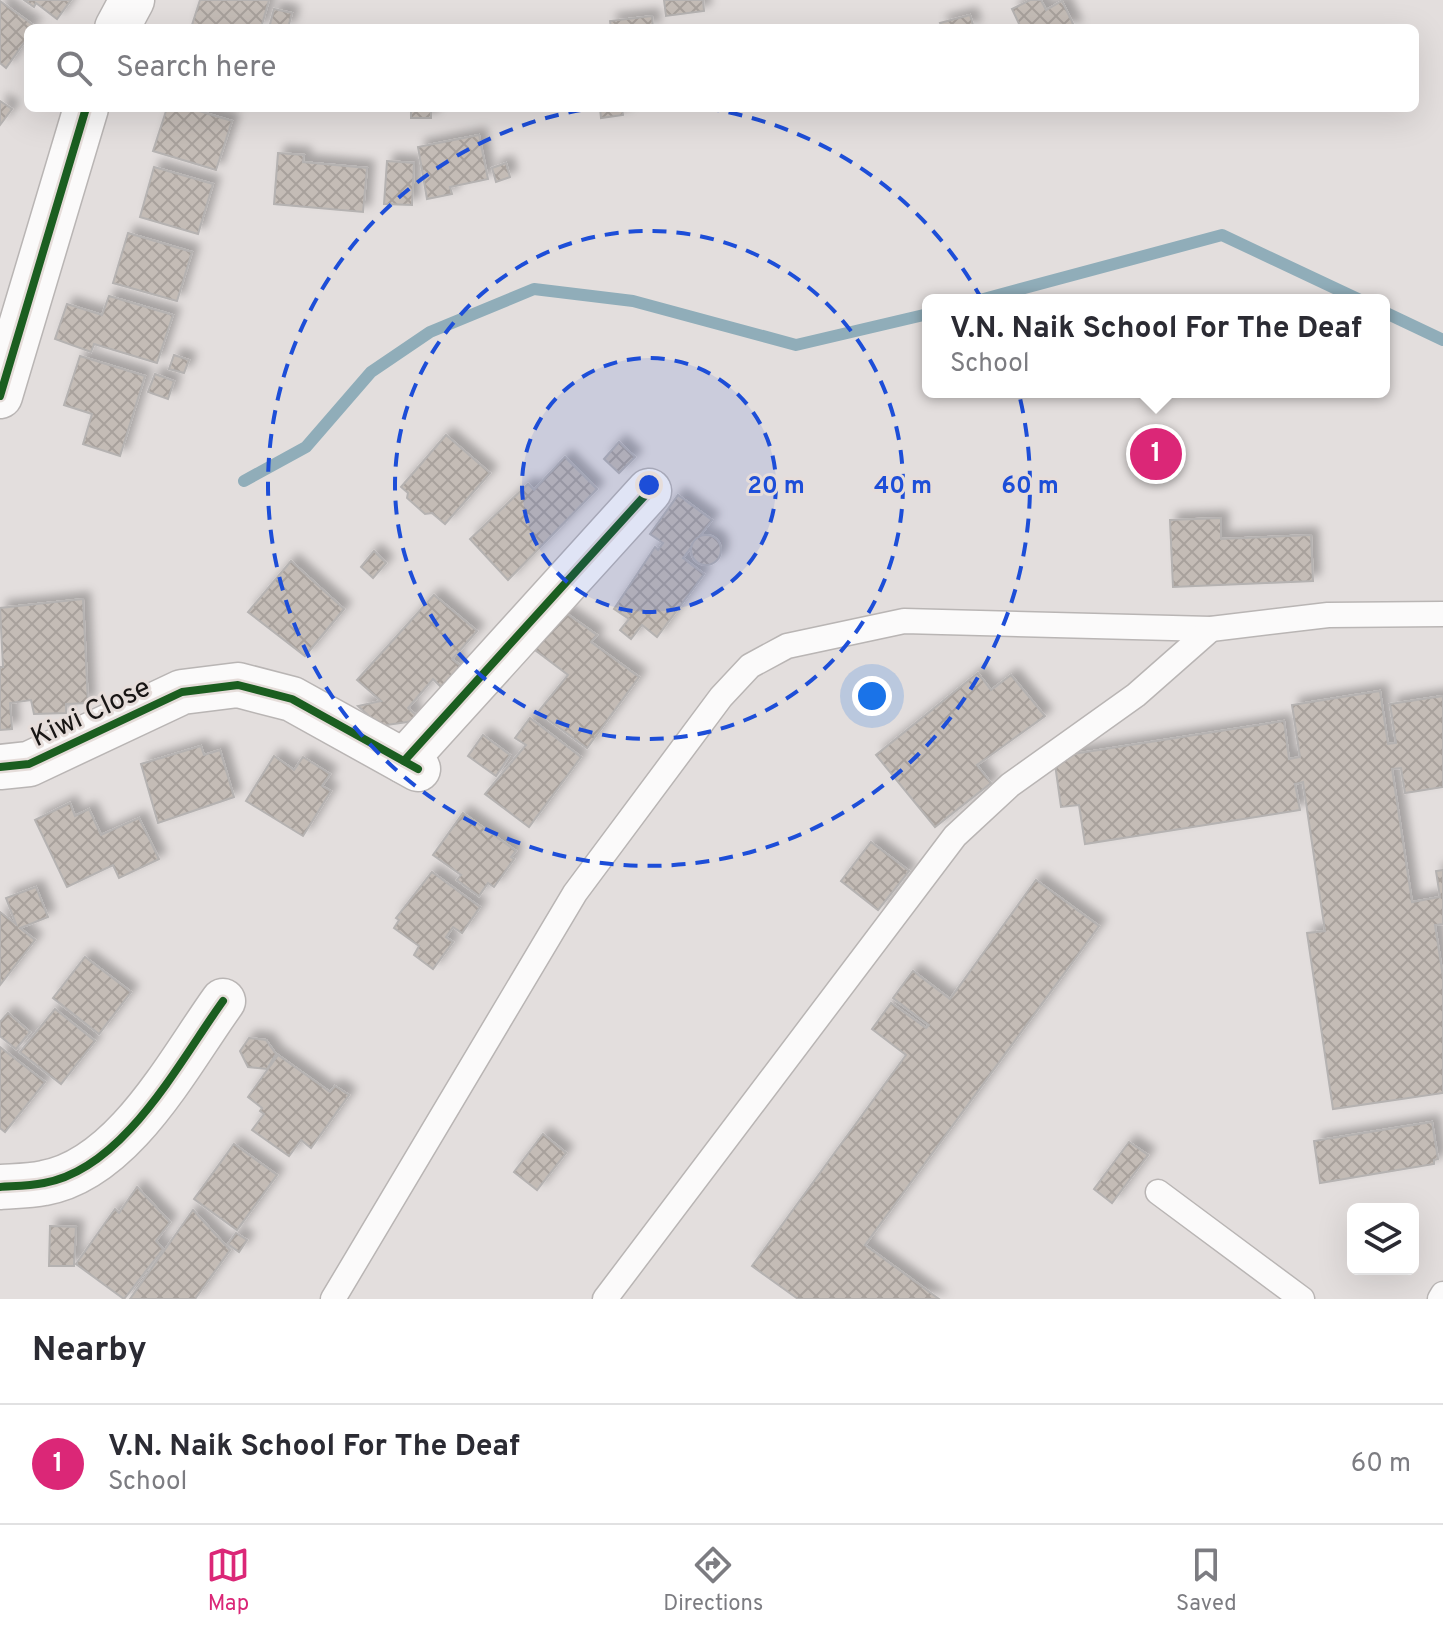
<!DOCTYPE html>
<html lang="en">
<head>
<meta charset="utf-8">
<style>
  :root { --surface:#fff; --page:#f7f7f7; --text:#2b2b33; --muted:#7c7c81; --line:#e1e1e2; --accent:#db2777 }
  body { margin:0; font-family:Overpass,sans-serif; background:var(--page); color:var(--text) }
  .controls { position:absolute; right:24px; bottom:24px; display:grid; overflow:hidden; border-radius:12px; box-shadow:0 8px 32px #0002 }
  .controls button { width:72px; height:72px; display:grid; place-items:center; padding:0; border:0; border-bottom:2px solid var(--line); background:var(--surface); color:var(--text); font:40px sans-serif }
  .you { position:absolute; left:872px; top:696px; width:28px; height:28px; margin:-20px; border:6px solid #fff; border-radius:50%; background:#1a73e8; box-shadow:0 0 0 12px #1a73e833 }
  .badge { display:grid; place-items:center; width:52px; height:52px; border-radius:50%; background:var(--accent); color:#fff; font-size:26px; font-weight:700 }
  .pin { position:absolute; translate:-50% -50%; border:4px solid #fff; box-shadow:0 2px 8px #0006 }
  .popup { position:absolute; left:922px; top:294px; width:468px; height:104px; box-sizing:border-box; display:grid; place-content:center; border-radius:12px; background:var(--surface); filter:drop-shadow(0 2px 6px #0005); font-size:26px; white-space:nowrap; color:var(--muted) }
  .popup b { font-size:30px; color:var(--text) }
  .popup::after { content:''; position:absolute; left:50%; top:100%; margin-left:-16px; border:16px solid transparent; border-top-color:var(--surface) }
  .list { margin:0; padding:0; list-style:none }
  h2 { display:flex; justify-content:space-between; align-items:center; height:104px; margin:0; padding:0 32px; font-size:34px }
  h2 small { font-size:26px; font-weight:400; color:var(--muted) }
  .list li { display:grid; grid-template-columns:52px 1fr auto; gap:24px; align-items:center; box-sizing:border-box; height:120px; padding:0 32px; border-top:2px solid var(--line) }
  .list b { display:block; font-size:30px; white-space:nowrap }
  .list p { margin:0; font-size:26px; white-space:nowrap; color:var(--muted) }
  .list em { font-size:26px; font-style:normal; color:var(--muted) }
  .icon { flex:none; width:44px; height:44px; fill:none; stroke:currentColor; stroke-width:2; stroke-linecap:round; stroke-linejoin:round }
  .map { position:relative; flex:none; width:1443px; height:1299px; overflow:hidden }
  .search { position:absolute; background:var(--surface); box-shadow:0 8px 32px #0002; left:24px; right:24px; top:24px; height:88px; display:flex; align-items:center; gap:20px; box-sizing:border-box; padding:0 28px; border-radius:12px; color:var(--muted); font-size:30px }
  .sheet { height:224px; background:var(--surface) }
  nav { display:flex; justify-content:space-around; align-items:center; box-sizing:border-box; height:112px; border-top:2px solid var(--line); background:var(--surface); font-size:22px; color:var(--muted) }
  nav a { display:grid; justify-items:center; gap:4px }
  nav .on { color:var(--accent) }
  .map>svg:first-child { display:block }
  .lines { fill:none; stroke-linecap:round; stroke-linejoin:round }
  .stream { stroke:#90adb9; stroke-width:12 }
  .building { fill:url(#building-cross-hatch); stroke:#b5b2b1; stroke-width:2; filter:url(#shadow) }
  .service-casing { stroke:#b9b5b4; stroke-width:27 }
  .minor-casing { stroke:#b9b5b4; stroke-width:47 }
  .service { stroke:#fbfafa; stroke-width:24 }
  .minor { stroke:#fbfafa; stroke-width:44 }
  .cycleway-casing { stroke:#e6ddda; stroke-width:13 }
  .cycleway { stroke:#1b5e20; stroke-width:8 }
  .ring { fill:none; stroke:#1d4ed8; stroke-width:4; stroke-dasharray:14 10 }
  .labels { text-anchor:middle; stroke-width:6; stroke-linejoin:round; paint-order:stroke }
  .street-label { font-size:28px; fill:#181514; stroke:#e6ddda }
  .centre { fill:#1d4ed8; stroke:#e6ddda; stroke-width:4 }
  .ring-label { font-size:24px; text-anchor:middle; font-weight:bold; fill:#1d4ed8; stroke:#e6ddda; stroke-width:6; stroke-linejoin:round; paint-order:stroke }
</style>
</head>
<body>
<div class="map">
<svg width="1443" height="1299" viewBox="0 0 1443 1299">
  <defs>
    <pattern id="building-cross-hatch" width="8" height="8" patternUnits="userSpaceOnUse" patternTransform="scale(2)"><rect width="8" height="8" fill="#c4bcb6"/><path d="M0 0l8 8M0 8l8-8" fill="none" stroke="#a8a19c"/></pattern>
    <filter id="shadow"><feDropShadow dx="7" dy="-7" stdDeviation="4" flood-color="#0004"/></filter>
  </defs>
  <rect width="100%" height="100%" fill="#e3dedd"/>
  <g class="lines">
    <g class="stream">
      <path d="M 980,300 L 1222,235 L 1360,300"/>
      <path d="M 1384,312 L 1443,340"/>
      <path d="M 244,481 L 306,447 L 371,372 L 430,332 L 534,289 L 633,301 L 796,345 L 928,314"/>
    </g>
  </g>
  <g class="building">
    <path d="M 24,0 L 71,0 L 57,19 L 36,3 L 34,7 Z"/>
    <path d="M 200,0 L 269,0 L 261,28 L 191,28 Z"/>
    <path d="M 664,0 L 703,0 L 704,11 L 666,16 Z"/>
    <path d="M 1030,0 L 1041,0 L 1046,10 L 1062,1 L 1075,28 L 1021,28 L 1012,9 Z"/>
    <path d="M 0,1 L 36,27 L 28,28 L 28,37 L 6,68 L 0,63 Z"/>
    <path d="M 274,9 L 292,13 L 288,28 L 269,28 Z"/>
    <path d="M 970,15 L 974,28 L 942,28 L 940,23 Z"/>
    <path d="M 652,16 L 653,28 L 611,28 L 610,21 Z"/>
    <path d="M 0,101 L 12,109 L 0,125 Z"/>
    <path d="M 167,108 L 189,108 L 232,121 L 216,170 L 153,151 Z"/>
    <rect x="411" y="108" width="20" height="10"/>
    <path d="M 600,108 L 622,108 L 623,115 L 601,118 Z"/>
    <path d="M 479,135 L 488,179 L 450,187 L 452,194 L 427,199 L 418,147 Z"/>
    <path d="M 278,153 L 304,155 L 303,162 L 367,168 L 363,212 L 274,204 Z"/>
    <path d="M 387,161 L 414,163 L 412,205 L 384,204 Z"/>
    <path d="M 506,163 L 510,177 L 496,182 L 492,168 Z"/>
    <path d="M 154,167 L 213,184 L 198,234 L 140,217 Z"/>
    <path d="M 128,233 L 192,252 L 177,301 L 113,283 Z"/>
    <path d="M 109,296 L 173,315 L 157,363 L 94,344 L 91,352 L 55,339 L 67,304 L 102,315 Z"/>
    <path d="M 174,355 L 189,360 L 184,373 L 169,369 Z"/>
    <path d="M 80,356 L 145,376 L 120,456 L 83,444 L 92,414 L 64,405 Z"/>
    <path d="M 155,374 L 174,381 L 168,399 L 148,392 Z"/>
    <path d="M 446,435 L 490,473 L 445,524 L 432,513 L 425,514 L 407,498 L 408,493 L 401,487 Z"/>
    <path d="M 619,442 L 635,457 L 619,473 L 604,459 Z"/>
    <path d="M 565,457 L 597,489 L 508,580 L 470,539 L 528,484 L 534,490 Z"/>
    <path d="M 678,495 L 712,520 L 683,558 L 704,574 L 657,637 L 642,625 L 631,639 L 620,630 L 629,619 L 614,609 L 655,547 L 658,550 L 663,543 L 650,534 Z"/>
    <path d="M 1221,518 L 1221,539 L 1311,535 L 1313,581 L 1173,587 L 1170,520 Z"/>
    <circle cx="706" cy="550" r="15"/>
    <path d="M 374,551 L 386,563 L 373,578 L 361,567 Z"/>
    <path d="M 291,561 L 344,609 L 305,656 L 248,612 Z"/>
    <path d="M 434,595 L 477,631 L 452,659 L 461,666 L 441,687 L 433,679 L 408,708 L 417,716 L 414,721 L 380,726 L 358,706 L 381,701 L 357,680 Z"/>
    <path d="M 83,599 L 88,703 L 66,704 L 66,713 L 34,714 L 31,700 L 10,703 L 12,729 L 0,730 L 0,667 L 3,667 L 0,608 Z"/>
    <path d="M 563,611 L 597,635 L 591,642 L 639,677 L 587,748 L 538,712 L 568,675 L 535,650 Z"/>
    <path d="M 978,673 L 991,690 L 1011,675 L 1045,716 L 977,765 L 991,783 L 935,827 L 876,755 Z"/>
    <path d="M 1380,691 L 1388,744 L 1396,743 L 1390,704 L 1443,696 L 1443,787 L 1405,793 L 1401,768 L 1392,769 L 1412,902 L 1440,897 L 1436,871 L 1443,870 L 1443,924 L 1435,925 L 1443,977 L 1443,1093 L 1333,1109 L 1307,933 L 1325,931 L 1303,782 L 1295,784 L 1300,810 L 1085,844 L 1079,805 L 1061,807 L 1054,757 L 1284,721 L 1289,759 L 1300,757 L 1292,705 Z"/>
    <path d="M 530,718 L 581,757 L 529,827 L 485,794 L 526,745 L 515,738 Z"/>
    <path d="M 483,735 L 510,755 L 496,776 L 468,756 Z"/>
    <path d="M 201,746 L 204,755 L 220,750 L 234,797 L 158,823 L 141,764 Z"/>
    <path d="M 274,756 L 294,770 L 303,757 L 330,774 L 322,786 L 331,791 L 303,836 L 246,801 Z"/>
    <path d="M 70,803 L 75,816 L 89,809 L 101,835 L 139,818 L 159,859 L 119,878 L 113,865 L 67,887 L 35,820 Z"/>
    <path d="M 463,813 L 516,851 L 511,857 L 514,859 L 494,887 L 488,883 L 479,896 L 457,880 L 461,875 L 433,855 Z"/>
    <path d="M 871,842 L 909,871 L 878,910 L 841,881 Z"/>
    <path d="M 432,872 L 480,907 L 462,933 L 453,927 L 446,937 L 453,942 L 433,969 L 414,955 L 419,946 L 394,928 L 399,920 L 396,918 Z"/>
    <path d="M 1036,880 L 1099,926 L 865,1245 L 939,1299 L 798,1299 L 752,1266 L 906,1055 L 872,1029 L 891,1003 L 926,1028 L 929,1025 L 893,998 L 913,971 L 950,999 Z"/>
    <path d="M 36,887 L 48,917 L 20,928 L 35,940 L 0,985 L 0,912 L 16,924 L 6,898 Z"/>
    <path d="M 85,957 L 131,992 L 99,1034 L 53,998 Z"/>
    <path d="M 55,1009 L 95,1041 L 61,1084 L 20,1052 Z"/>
    <path d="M 8,1013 L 30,1032 L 16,1049 L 0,1036 L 0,1022 Z"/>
    <path d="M 249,1038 L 266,1040 L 276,1054 L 267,1069 L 248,1067 L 240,1051 Z"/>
    <path d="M 0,1047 L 45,1082 L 5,1132 L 0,1128 Z"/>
    <path d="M 278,1055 L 330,1092 L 335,1086 L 349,1095 L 311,1148 L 301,1140 L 289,1156 L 252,1130 L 264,1114 L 260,1111 L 262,1108 L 248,1097 Z"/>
    <path d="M 1432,1122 L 1438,1159 L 1434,1160 L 1434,1164 L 1320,1183 L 1314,1141 Z"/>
    <path d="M 543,1134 L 566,1153 L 537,1190 L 514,1172 Z"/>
    <path d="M 1129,1142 L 1148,1155 L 1112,1203 L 1094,1189 Z"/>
    <path d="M 234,1144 L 277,1175 L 237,1230 L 194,1199 Z"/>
    <path d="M 137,1187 L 170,1222 L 156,1241 L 163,1249 L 124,1299 L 76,1264 L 115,1209 L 119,1213 Z"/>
    <path d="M 193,1210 L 230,1250 L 195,1299 L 130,1299 Z"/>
    <path d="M 50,1226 L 76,1227 L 74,1266 L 49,1266 Z"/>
    <path d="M 236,1233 L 247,1240 L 239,1252 L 228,1244 Z"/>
  </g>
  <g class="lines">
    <defs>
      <g id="service">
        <path d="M 1158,1192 L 1302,1299"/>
        <path d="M 333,1299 L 575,893 L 721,697 L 750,666 L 787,646 L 904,621 L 1211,629 L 1328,615 L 1443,614"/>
        <path d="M 605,1299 L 955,836 L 1010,785 L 1136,695 L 1211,629"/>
        <path d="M 1440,1299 L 1443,1294"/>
      </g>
      <g id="minor">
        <path d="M 117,28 L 132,0"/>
        <path d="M 0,396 L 86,108"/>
        <path d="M 404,761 L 649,491"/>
        <path d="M 0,767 L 29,764 L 182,692 L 238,685 L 292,699 L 418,769"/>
        <path d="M 0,1187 C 14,1186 29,1186 44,1183 C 124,1169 179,1062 223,1001"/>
      </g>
    </defs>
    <use href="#service" class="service-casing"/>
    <use href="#minor" class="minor-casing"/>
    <use href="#service" class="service"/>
    <use href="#minor" class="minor"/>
    <defs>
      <g id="cycleway">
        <path d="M 0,396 L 86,108"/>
        <path d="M 404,761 L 649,491"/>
        <path d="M 0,767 L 29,764 L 182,692 L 238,685 L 292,699 L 418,769"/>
        <path d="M 0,1187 C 14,1186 29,1186 44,1183 C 124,1169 179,1062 223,1001"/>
      </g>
    </defs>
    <use href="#cycleway" class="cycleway-casing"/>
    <use href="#cycleway" class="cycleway"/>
  </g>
  <circle cx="649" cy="485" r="127" fill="#1d4ed8" fill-opacity=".12"/>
  <g class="ring">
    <circle cx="649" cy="485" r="127"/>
    <circle cx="649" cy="485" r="254"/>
    <path d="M705 108A381 381 0 1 1 593 108"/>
  </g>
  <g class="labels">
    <g class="street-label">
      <text transform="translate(90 711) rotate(-25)" y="10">Kiwi Close</text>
    </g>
  </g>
  <circle cx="649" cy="485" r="12" class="centre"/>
  <g class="ring-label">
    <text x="776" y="493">20 m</text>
    <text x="903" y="493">40 m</text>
    <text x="1030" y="493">60 m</text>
  </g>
</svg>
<div class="controls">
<button><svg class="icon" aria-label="layers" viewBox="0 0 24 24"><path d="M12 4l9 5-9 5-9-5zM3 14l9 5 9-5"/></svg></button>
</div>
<div class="you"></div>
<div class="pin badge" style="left:1156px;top:454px">1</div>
<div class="popup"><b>V.N. Naik School For The Deaf</b>School</div>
<div class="search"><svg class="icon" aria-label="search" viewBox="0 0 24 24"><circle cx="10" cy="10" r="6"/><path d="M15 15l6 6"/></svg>Search here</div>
</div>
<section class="sheet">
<h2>Nearby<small></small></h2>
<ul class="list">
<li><span class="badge">1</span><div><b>V.N. Naik School For The Deaf</b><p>School</p></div><em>60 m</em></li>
</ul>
</section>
<nav>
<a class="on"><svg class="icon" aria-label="map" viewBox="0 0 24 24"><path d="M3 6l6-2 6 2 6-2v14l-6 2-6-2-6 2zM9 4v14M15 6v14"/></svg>Map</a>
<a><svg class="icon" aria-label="directions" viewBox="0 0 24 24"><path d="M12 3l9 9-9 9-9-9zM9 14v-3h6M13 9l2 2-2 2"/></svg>Directions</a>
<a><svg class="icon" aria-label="saved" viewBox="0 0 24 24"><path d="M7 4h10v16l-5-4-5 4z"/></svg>Saved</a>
</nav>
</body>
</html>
